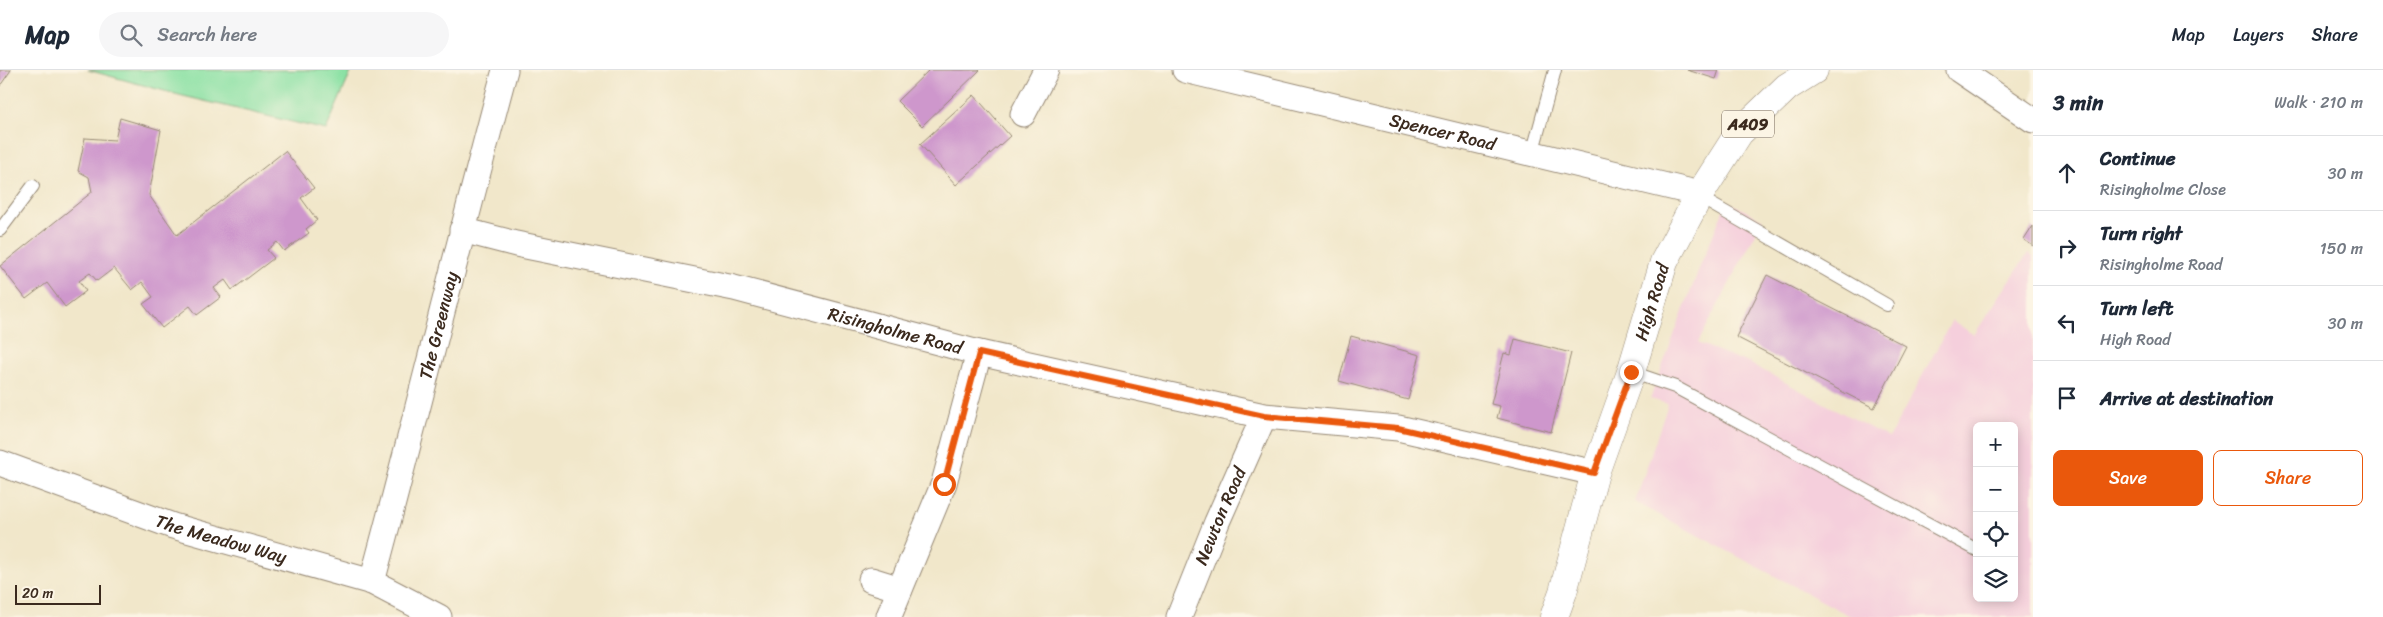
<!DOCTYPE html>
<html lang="en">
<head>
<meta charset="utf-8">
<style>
  :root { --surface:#fff; --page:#f6f6f7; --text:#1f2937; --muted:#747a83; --line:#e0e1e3; --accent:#ea580c }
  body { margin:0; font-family:Sriracha,sans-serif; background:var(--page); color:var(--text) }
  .controls { position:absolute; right:15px; bottom:15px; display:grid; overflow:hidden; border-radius:8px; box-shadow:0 2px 12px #0003 }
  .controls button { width:45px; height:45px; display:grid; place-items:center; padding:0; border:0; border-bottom:1px solid var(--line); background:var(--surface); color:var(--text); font:25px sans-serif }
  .scale { position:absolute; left:15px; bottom:12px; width:86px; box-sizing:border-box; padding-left:5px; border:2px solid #3b2a1e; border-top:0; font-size:14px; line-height:18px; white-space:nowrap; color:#3b2a1e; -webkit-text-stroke:4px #fcf5e5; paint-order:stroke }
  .stop { position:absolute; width:15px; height:15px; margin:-11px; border:4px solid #ea580c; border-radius:50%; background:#fff }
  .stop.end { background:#ea580c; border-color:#fff; box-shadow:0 1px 5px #0008 }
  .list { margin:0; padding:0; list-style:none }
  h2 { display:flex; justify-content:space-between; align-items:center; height:65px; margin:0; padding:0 20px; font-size:21px }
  h2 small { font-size:16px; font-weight:400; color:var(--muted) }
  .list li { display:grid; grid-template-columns:32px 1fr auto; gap:15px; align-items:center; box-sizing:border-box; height:75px; padding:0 20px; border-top:1px solid var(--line) }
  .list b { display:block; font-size:19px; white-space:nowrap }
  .list p { margin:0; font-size:16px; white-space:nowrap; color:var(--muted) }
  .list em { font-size:16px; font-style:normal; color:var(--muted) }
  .actions { display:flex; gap:10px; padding:15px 20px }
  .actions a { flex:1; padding:11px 0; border:1px solid var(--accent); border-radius:8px; text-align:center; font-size:18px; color:var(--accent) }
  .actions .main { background:var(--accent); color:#fff }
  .icon { flex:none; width:28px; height:28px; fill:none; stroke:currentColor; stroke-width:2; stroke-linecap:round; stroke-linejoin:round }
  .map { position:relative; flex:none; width:2033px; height:547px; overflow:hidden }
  header { display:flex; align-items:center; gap:30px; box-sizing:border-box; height:70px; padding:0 25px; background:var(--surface); border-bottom:1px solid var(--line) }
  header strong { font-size:24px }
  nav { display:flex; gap:28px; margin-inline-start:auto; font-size:18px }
  .search { width:350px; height:45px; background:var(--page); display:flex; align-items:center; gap:12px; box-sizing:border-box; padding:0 18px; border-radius:28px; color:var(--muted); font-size:19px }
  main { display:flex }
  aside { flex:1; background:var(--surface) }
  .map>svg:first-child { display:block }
  .built { fill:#f5cfdc; fill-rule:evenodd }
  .green { fill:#8be1a4; stroke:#638661 }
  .building { fill:#ce97cc }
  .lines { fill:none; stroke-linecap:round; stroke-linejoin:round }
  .service-casing { stroke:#968874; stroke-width:14 }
  .minor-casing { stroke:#968874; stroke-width:27 }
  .primary-casing { stroke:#968874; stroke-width:29 }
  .service { stroke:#fff; stroke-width:12 }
  .minor { stroke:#fff; stroke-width:25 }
  .primary { stroke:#fff; stroke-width:28 }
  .route { stroke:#ea580c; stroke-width:6 }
  .labels { text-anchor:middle; stroke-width:4; stroke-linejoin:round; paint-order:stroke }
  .shield { fill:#fcf5e5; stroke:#75675a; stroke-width:1 }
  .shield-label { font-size:16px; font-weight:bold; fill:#3b2a1e }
  .street-label { font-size:18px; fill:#3b2a1e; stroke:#fcf5e5 }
</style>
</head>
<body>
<header>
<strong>Map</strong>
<div class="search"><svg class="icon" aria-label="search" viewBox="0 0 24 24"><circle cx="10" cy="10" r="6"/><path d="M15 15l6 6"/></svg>Search here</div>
<nav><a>Map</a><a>Layers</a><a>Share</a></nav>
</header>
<main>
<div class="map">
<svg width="2033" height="547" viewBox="0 0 2033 547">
  <rect width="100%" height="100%" fill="#fcf5e5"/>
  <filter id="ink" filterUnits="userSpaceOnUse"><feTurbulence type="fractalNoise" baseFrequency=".02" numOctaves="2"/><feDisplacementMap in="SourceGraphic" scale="10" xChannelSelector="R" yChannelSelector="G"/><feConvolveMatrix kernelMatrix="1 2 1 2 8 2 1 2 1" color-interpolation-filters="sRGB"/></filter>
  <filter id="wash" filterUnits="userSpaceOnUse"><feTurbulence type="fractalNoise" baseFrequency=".0096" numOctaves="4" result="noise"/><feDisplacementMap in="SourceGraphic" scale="20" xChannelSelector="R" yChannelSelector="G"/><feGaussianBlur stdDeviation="1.12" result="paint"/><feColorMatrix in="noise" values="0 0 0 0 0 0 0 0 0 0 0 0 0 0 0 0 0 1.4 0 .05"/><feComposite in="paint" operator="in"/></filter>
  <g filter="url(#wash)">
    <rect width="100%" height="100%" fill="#f1e7ca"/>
    <path class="built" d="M 1727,131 L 1763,150 L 1698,273 L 1751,294 L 1889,368 L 1952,250 L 1974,265 L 2028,183 L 2033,186 L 2033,547 L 1852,547 L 1635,432 L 1668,334 L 1650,329 L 1699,199 ZM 1977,356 L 2014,356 L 2014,528 L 1977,528 Z"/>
    <path class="green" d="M 88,0 L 352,0 L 326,60 L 179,25 Z"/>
    <g id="blocks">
      <g class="building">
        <path d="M 0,0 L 11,0 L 0,16 Z"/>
        <path d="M 929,0 L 980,0 L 922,56 L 897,31 Z"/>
        <path d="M 1687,0 L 1719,0 L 1716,9 Z"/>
        <path d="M 974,25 L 1010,66 L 956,115 L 920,74 Z"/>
        <path d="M 120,48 L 161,60 L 149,125 L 177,165 L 285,81 L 314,118 L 301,128 L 317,150 L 306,159 L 309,163 L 284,181 L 277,172 L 267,180 L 274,188 L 232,220 L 225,210 L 214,218 L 221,227 L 197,245 L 190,236 L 162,258 L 143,234 L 153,227 L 142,212 L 132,220 L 114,198 L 97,211 L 90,203 L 79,211 L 86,221 L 65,237 L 47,213 L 26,229 L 0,196 L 92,122 L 89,107 L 78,101 L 85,68 L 115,70 Z"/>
        <path d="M 2033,156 L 2033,176 L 2024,170 Z"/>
        <path d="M 1767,205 L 1906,276 L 1874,338 L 1736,267 Z"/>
        <path d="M 1351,266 L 1420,285 L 1408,330 L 1339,311 Z"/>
        <path d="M 1515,269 L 1571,283 L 1551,362 L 1497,348 L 1500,336 L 1491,334 L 1504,283 L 1511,285 Z"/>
      </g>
    </g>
  </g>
  <g filter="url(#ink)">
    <use href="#blocks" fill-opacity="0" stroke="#968874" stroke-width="1"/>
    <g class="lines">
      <defs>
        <g id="service">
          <path d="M 1532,84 L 1555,0"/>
          <path d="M 1699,127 L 1887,235"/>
          <path d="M 0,160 L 33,116"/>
          <path d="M 1631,302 L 1675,317 L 1977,480"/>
        </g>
        <g id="minor">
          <path id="s1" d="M 1185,0 L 1700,124"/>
          <path d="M 1959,0 L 2033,50"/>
          <path d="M 1023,44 L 1046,0"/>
          <path id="s2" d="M 462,160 L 516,174 L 734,218 L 979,283 L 1264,346 L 1398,358 L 1595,403"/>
          <path id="s3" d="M 0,393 L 173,456 L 372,512 L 439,547"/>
          <path d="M 871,510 L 900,519"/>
          <path id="s4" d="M 372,512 C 418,342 459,170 505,0"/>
          <path d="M 889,546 L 944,413 L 979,283"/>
          <path id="s5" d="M 1179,547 L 1217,452 L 1264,346"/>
        </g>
        <g id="primary">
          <path id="s6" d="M 1554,547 L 1563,522 L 1595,403 L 1631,302 L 1664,192 L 1700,124 L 1739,63 L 1787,17 L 1814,0"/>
        </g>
      </defs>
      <use href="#service" class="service-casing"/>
      <use href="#minor" class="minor-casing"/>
      <use href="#primary" class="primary-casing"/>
      <use href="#service" class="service"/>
      <use href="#minor" class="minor"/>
      <use href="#primary" class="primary"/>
    </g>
  </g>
  <g class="lines" filter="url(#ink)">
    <path class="route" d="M 944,414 L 979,283 L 1264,346 L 1398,358 L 1594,403 L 1631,302"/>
  </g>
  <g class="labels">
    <rect class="shield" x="1722" y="40.5" width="52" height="27" rx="4"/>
    <g class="shield-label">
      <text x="1748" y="60">A409</text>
    </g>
    <g class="street-label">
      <text dy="6" stroke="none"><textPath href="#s1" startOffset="265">Spencer Road</textPath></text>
      <text dy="6" stroke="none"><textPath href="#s6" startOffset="330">High Road</textPath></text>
      <text dy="6" stroke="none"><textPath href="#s4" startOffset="265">The Greenway</textPath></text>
      <text dy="6" stroke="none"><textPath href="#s2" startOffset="445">Risingholme Road</textPath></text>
      <text dy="6" stroke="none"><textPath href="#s5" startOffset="109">Newton Road</textPath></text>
      <text dy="6" stroke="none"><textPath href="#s3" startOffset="234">The Meadow Way</textPath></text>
    </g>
  </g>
</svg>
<div class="controls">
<button>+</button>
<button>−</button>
<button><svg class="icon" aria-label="locate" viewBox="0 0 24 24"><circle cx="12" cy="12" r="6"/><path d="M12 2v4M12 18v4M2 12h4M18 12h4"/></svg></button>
<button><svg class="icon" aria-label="layers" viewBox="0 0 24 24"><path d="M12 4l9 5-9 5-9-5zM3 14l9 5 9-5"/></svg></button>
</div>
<div class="scale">20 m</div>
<div class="stop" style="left:944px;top:414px"></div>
<div class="stop end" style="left:1631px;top:302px"></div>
</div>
<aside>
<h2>3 min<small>Walk · 210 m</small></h2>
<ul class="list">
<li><svg class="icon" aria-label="ahead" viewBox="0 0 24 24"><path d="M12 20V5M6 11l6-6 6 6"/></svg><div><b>Continue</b><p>Risingholme Close</p></div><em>30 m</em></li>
<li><svg class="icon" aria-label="right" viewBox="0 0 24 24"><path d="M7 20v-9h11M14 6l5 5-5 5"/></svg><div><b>Turn right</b><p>Risingholme Road</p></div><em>150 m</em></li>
<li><svg class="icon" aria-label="left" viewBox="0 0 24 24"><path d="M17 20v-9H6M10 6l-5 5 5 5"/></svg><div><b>Turn left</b><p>High Road</p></div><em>30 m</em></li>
<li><svg class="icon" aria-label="arrive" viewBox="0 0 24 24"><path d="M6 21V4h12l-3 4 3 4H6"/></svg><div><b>Arrive at destination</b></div></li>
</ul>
<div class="actions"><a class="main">Save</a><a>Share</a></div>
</aside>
</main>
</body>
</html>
